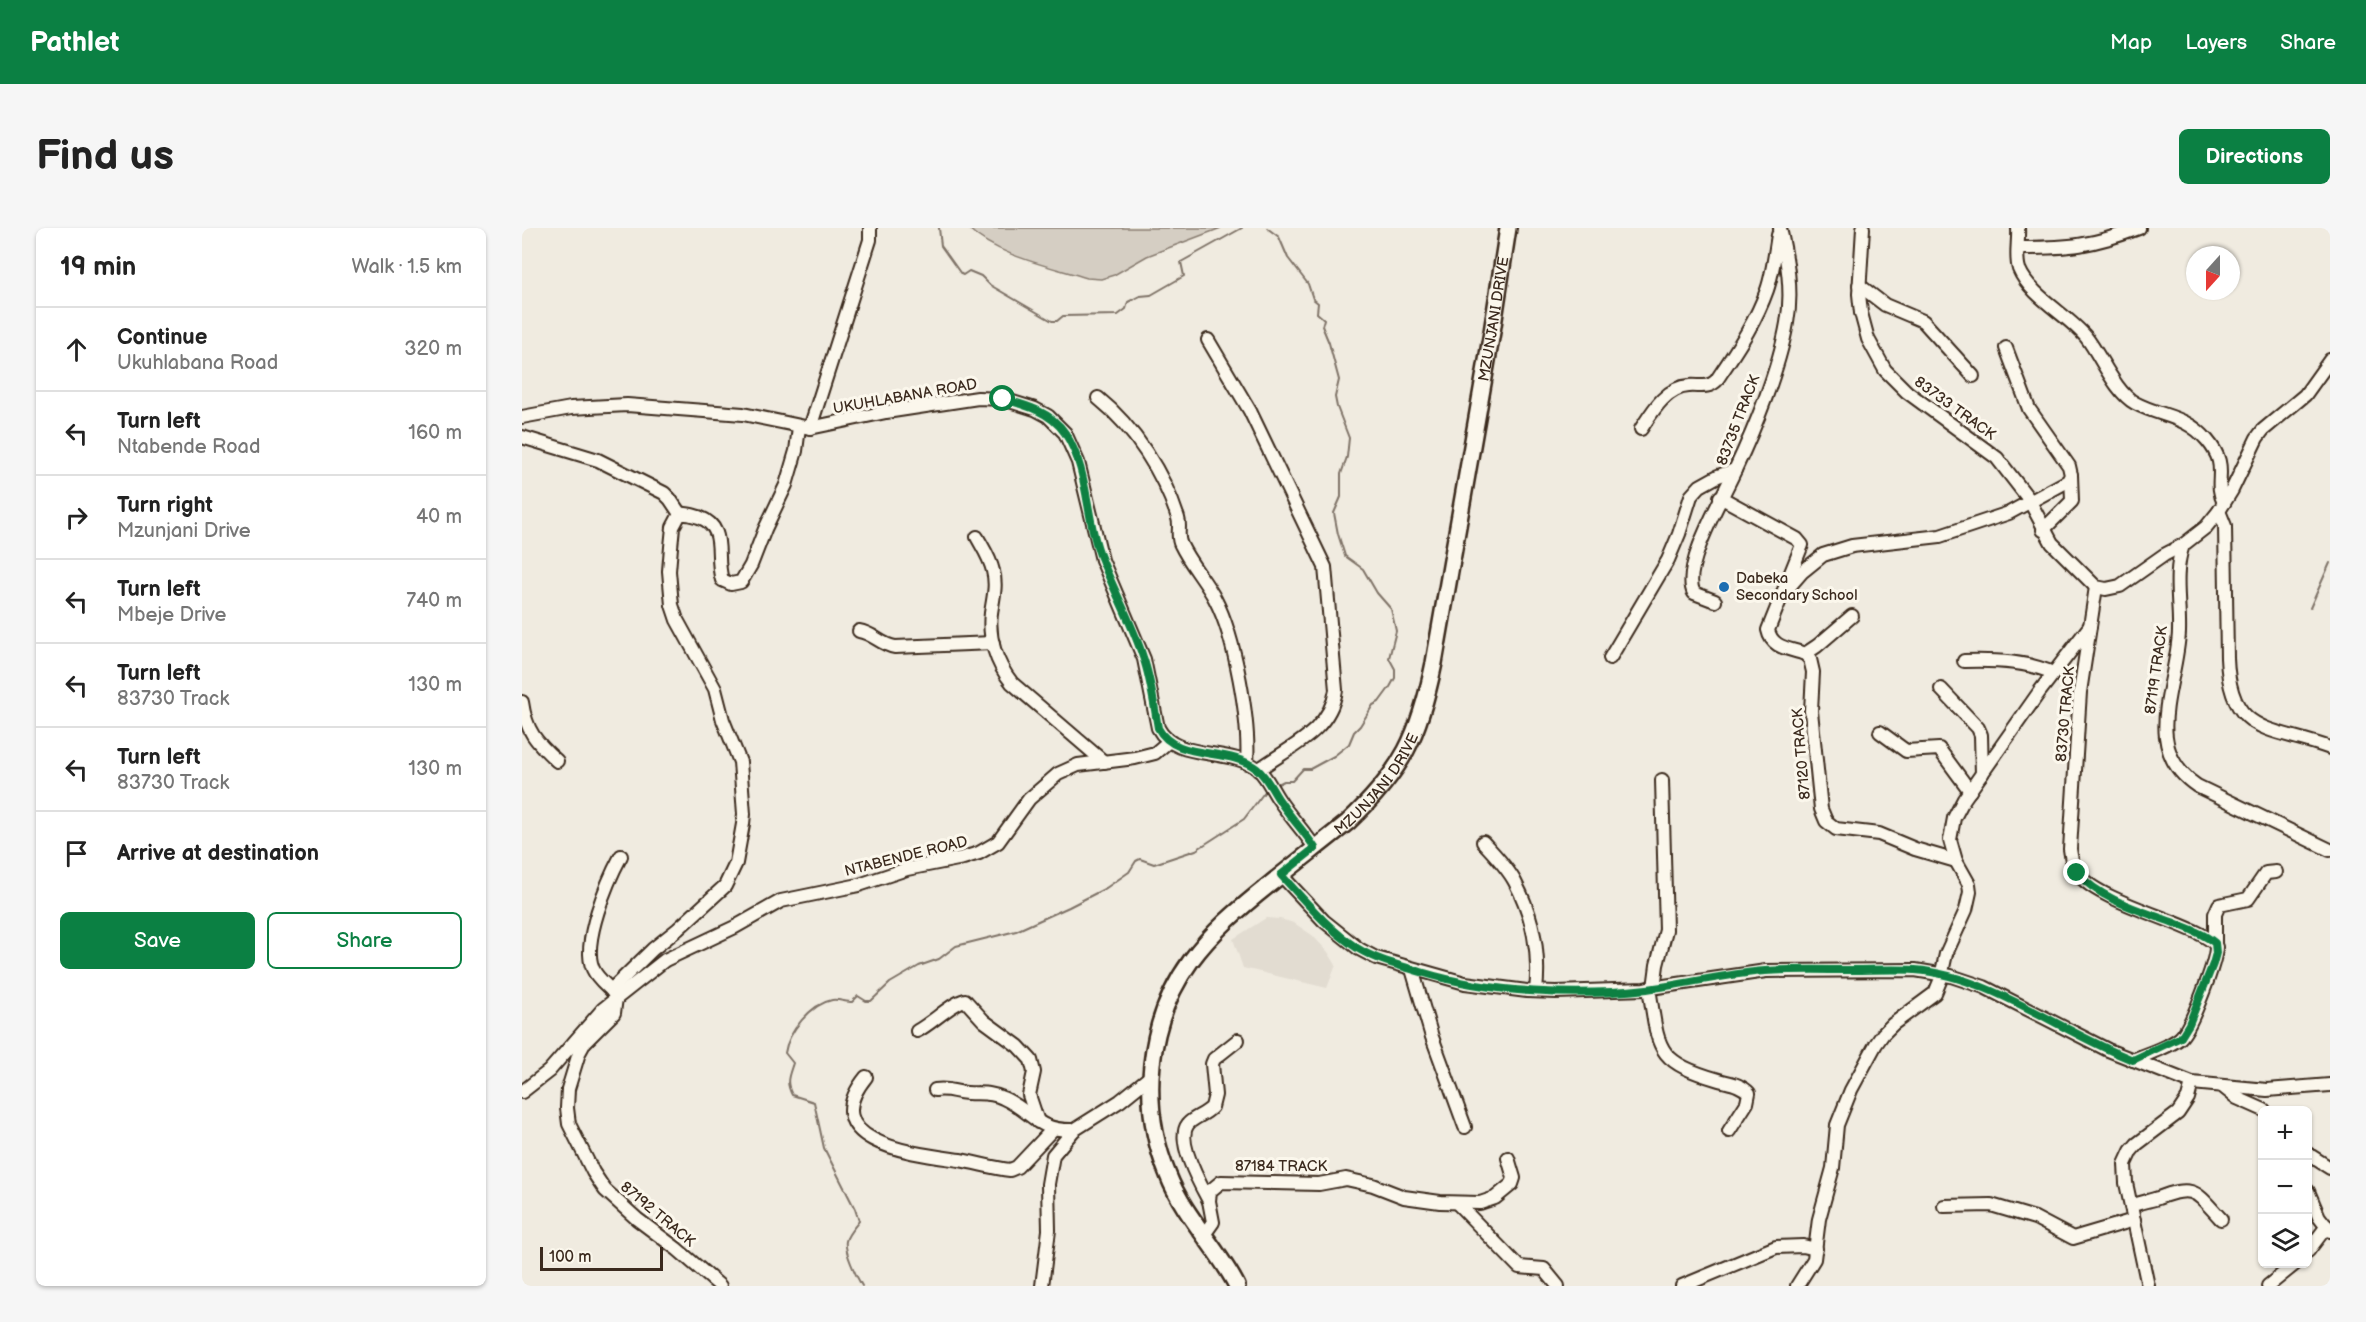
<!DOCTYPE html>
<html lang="en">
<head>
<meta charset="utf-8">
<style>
  :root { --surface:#fff; --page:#f6f6f6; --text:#222; --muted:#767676; --line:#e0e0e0; --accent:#0b8043 }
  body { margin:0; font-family:"Balsamiq Sans",sans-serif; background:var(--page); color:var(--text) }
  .controls { position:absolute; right:18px; bottom:18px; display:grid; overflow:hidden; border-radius:9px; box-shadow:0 2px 4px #0004 }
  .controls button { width:54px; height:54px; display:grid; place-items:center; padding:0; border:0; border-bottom:2px solid var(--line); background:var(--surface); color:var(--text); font:30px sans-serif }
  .compass { position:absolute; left:1664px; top:18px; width:54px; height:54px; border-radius:50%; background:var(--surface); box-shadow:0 2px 4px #0004; rotate:201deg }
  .scale { position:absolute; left:18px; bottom:15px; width:123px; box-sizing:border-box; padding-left:6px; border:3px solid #3b2a1e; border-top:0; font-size:16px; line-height:21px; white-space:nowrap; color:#3b2a1e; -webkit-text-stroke:4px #fbf7ec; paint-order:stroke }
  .stop { position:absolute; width:18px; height:18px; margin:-14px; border:4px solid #0b8043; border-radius:50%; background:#fff }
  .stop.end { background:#0b8043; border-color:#fff; box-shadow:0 2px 6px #0008 }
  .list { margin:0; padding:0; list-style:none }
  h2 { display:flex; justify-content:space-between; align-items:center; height:78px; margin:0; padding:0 24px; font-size:26px }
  h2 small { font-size:20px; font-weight:400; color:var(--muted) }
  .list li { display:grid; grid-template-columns:39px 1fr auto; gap:18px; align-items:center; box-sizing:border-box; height:84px; padding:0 24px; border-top:2px solid var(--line) }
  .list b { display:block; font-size:22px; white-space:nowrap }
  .list p { margin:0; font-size:20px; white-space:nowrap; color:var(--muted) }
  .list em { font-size:20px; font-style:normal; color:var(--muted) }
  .actions { display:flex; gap:12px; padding:18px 24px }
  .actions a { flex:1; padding:14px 0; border:2px solid var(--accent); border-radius:9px; text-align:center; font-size:21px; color:var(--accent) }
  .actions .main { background:var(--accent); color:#fff }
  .icon { flex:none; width:33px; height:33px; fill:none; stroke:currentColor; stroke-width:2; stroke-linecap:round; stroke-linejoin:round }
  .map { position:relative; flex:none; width:1808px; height:1058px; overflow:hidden; border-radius:9px }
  header { display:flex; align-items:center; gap:36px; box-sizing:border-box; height:84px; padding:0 30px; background:var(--accent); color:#fff }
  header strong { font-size:28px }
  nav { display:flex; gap:33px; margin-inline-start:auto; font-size:21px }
  .intro { display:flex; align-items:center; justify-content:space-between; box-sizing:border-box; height:144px; padding:0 36px }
  h1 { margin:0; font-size:42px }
  .button { padding:15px 27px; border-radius:9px; background:var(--accent); color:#fff; font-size:21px; font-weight:700 }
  main { display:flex; gap:36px; padding:0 36px }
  aside { flex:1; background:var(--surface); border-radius:9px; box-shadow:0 2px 4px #0004 }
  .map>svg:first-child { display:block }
  .built { fill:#e2dcd1 }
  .green { fill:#d5cec3; stroke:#887c70; stroke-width:1.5 }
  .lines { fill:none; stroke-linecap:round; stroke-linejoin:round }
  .stream { stroke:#7f7367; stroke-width:2 }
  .minor-casing { stroke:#3b2a1e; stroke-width:16 }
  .major-casing { stroke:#3b2a1e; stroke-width:20 }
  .minor { stroke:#fbf7ec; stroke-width:12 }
  .major { stroke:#fbf7ec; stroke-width:15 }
  .route { stroke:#0b8043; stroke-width:8 }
  .poi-dot { fill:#1f6fb2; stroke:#fbf7ec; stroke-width:2 }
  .labels { text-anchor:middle; stroke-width:6; stroke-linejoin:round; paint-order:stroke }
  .street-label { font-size:15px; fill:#3b2a1e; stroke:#fbf7ec }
  .poi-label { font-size:15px; fill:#3b2a1e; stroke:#fbf7ec; text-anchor:start }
</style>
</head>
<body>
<header>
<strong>Pathlet</strong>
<nav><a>Map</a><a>Layers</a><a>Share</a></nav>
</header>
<div class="intro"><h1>Find us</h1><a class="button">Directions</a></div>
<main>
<aside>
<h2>19 min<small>Walk · 1.5 km</small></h2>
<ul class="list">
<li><svg class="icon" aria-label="ahead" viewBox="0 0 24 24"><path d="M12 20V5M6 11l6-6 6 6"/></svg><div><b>Continue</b><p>Ukuhlabana Road</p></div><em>320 m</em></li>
<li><svg class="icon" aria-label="left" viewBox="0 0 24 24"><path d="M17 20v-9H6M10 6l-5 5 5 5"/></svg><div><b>Turn left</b><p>Ntabende Road</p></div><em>160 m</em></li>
<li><svg class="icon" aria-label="right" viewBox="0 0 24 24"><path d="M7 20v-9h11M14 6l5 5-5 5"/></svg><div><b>Turn right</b><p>Mzunjani Drive</p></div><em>40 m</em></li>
<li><svg class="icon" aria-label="left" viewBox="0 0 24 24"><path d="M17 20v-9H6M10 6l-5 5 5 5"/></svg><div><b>Turn left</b><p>Mbeje Drive</p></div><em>740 m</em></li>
<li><svg class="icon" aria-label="left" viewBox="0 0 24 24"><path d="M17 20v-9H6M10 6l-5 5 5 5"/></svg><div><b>Turn left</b><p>83730 Track</p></div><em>130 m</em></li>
<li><svg class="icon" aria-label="left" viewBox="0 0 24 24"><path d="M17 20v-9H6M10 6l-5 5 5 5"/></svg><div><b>Turn left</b><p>83730 Track</p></div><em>130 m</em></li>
<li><svg class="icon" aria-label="arrive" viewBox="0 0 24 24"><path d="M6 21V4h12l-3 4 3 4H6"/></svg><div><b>Arrive at destination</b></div></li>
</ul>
<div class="actions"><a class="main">Save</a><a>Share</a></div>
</aside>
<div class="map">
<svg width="1808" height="1058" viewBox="0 0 1808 1058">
  <rect width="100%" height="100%" fill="#f0ebe0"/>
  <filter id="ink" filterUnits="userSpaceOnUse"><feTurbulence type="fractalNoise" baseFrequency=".0167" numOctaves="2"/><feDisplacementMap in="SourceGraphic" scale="12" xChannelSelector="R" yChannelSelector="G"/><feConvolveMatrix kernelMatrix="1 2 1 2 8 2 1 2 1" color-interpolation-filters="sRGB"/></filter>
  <g filter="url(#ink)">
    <path class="built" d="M 744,690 L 758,691 L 772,695 L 790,707 L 806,724 L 814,737 L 805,760 L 721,740 L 711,711 Z"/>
    <path class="green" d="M 446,0 L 699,0 L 625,28 L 592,47 L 579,51 L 565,50 C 527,38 475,28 446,0 Z"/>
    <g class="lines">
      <g class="stream">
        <path d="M 417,0 L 419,18 L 439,46 L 441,47 L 447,43 L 459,48 L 468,57 L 530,93 L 535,93 L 541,88 L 596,87 L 604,81 L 606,74 L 618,68 L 629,67 L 662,48 L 659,34 L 720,0"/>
        <path d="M 745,0 L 757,9 L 766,30 L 786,56 L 791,71 L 796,75 L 795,85 L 802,91 L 800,98 L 807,115 L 817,152 L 813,169 L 815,179 L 827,210 L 825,229 L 819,246 L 819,269 L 812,285 L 816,306 L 823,328 L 841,341 L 855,365 L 869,381 L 874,403 L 867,430 L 873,441 L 873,450 L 868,459 L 857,474 L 851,477 L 838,498 L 832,504 L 827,516 L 812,528 L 788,541 L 781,541 L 770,553 L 762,553 L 752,558"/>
        <path d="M 1788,380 L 1808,335"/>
        <path d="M 340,1058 C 334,1048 322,1023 324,1013 C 326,1005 333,999 337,993 L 333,981 L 302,920 L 292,874 L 270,867 C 263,853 267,848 271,835 L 263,825 C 266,804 289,776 310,772 C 316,771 324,774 330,774 L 336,768 L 344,773 L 349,773 L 368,755 L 397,738 L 417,731 L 434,718 L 494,703 L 547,679 L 584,660 L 607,644 L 614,633 L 618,631 L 632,636 L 674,622 L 722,591 L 744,562"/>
      </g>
      <defs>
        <g id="minor">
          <path d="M 1341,0 L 1337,66 L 1339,85 L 1346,111 L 1363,142 L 1385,164 L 1475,230 L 1506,270 L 1530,315 L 1574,359 L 1584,361 L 1598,358 L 1642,327 L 1661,317 L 1684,299 L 1697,283 L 1710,262 L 1735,210 L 1741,202 L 1783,167 L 1808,132"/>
          <path d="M 1496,0 C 1497,13 1493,29 1497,41 C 1508,68 1546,87 1564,109 C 1579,128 1593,164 1613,175 C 1639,189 1664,187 1685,212 C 1709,240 1690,251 1702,275"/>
          <path d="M 1497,20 C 1547,20 1570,18 1617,0"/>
          <path d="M 1337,57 L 1363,77 L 1401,93 L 1451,148"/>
          <path d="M 686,112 L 728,183 L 803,339 L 814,462 C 808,504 767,519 736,542"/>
          <path d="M 576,170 C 612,199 642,246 656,290 C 659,299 654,308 659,317 C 668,336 683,352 693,371 C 713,409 728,493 725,535"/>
          <path d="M 0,189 L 49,180 L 105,177 L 221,186 L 288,200 L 364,184 L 456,170 L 481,171 L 513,181 L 526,188 L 543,205 L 556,234 L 580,332 L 622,431 L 636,500 C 654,534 706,518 736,541 C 745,549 750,562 757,572 C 768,589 782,603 793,620"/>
          <path d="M 288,200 L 348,12 L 348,0"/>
          <path d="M 1119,201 C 1130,184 1144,159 1167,158 C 1177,157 1185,161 1194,153 C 1213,124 1233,96 1245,62 C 1251,45 1253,25 1256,7"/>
          <path d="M 0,209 L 76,232 L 142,265 L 148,271 L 158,286"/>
          <path d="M 1198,269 L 1275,311 L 1280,317 L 1246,402 C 1250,421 1268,420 1283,426 L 1288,431 L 1291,444 L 1289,483 L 1299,581 L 1304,593 L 1314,601 L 1357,606 L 1393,621 L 1434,633"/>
          <path d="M 1697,283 L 1703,298 L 1705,430 C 1708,509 1749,498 1808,520"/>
          <path d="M 1521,302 L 1550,273 L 1549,247"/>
          <path d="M 455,309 C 461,320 468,330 471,343 C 475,357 471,371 469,385 C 466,410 474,435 490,455 L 582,534"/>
          <path d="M 1661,317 C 1651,346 1658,374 1657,404 C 1655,457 1618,520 1675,558 L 1808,622"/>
          <path d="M 1267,359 L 1280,344 L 1301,327 L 1330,318 L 1418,308 L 1487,285 L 1546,253 L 1549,247 L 1547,238 L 1507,181 L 1484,120"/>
          <path d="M 1574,359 L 1558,464 L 1548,621 C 1549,630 1551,639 1557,647 C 1580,677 1688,699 1694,719 C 1694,734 1669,800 1658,810 C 1646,820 1626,825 1611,832"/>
          <path d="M 1193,373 L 1172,365 C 1158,341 1202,267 1213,242 C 1233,200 1257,141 1265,95 C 1271,63 1265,31 1258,0"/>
          <path d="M 337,403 C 351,405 359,417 373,419 L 471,415"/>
          <path d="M 1283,426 L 1295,418 L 1330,388"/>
          <path d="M 1088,430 L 1146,332 L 1157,306 L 1169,268 L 1178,258 L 1196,248 L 1213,242"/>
          <path d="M 1442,433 C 1471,432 1505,433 1531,445"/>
          <path d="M 1419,461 L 1456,500 L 1459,507 L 1460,546"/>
          <path d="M 0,474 C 4,503 14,514 35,533"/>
          <path d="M 1358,504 L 1384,523 L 1417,521 L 1448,563"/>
          <path d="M 961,614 C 972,626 985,639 993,654 C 1011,688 1018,726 1014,763"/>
          <path d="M 759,647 L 802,693 L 837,721 L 854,730 L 943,755 L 1005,763 L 1034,764 L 1122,761 L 1244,743 L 1393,742 L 1429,748 L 1462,759 L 1586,822 L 1670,855 L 1745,862 L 1808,857"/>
          <path d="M 1693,715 L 1693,686 L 1697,677 L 1726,671 L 1744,645 L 1754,644"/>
          <path d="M 890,741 L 910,809 L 943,899"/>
          <path d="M 1127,760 C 1137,821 1132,833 1197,852 C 1207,855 1219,856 1227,865 L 1225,875 L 1207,903"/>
          <path d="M 1132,760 L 1135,737 L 1144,702 L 1140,552"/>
          <path d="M 90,763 C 83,756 75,750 71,741 C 59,715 86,652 99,628"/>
          <path d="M 395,803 C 410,795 430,775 443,772 L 462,793 L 496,818 L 509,832 L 512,844 L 507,867 L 516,894"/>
          <path d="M 344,849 C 290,916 396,926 438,932 C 455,935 471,940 488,942 L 495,939 L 531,901"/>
          <path d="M 1700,858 L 1715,870 L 1742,882"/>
          <path d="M 413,862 C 428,860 431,864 445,865 C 458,866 469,864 481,870 C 512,884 513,903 552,902"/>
          <path d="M 0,864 L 27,843 L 81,781 L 143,732 L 213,699 L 259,673 L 337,657 L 385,641 L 441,630 L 457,625 L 476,614 L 507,571 L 536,546 L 556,537 L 613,530 L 633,525 L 646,514"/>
          <path d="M 1786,926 L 1808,940"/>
          <path d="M 1786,963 L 1797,989 L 1808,1003"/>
          <path d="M 687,973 C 679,958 653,912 666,896 C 672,889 683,887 690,879 L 693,867 L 690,836 L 692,831 L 716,812"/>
          <path d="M 935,975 L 997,1039 L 1022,1041 L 1036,1058"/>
          <path d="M 1422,978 L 1469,977 L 1513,990 L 1551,1010 L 1612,992"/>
          <path d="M 1609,978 C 1618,974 1627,973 1636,970 C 1673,956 1674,964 1699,991"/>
          <path d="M 681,1008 L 691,994 L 687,973 L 688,963 L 699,954 L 797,956 L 824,951 L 851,957 L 882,969 L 918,974 L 958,975 L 973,970 L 990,956 L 992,950 L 986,930"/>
          <path d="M 1786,1023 L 1805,998"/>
          <path d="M 198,1058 L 155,1021 L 115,991 L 83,962 L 71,944 L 47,896 L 45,880 L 46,861 L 57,825 L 63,814 L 92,785 L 94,770 L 90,763 L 92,759 L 131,721 L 156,701 L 203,658 L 214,635 L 221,596 L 222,586 L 218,534 L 201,492 L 193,461 L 155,392 L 150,377 L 147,343 L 149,319 L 151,299 L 158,286 C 165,285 170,287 177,289 C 206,300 192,327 200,352 L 209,356 L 219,354 L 229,337 L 243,301 L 264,257 L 274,223 L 277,199"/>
          <path d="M 520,1058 L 527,1002 L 526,956 L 531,927 L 552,902 L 598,873 L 629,848"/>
          <path d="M 1160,1058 L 1254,1019 L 1281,1018 L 1294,1021"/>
          <path d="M 1275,1058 L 1292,1031 L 1297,991 L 1311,940 L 1315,897 L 1329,862 L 1354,816 L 1361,806 L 1371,796 L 1413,765 L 1418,753 L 1424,726 L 1444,682 L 1448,664 L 1447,656 L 1434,633 L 1428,612 L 1432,590 L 1442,571 L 1518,463 L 1568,398"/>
          <path d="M 1626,1058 L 1604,955 L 1603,936 L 1609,923 L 1615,916 L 1656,885 L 1666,870 L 1670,855"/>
          <path d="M 1746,1058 L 1773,1036"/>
        </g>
        <g id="major">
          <path id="s1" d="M 715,1058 C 695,1019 662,988 646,947 C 631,911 626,874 630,836 C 639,751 685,706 748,656 C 774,635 800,615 826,594 C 881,542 897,508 912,435 L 970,104 L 986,0"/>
        </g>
      </defs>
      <use href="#minor" class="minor-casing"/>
      <use href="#major" class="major-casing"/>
      <use href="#minor" class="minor"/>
      <use href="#major" class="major"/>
    </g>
  </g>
  <g class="lines" filter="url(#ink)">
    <path class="route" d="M 481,171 C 504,177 529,184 543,205 C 568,243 563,292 580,332 C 593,365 610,395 621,429 C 629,451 632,477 636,500 C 654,534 706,518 735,541 C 745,549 750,562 757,572 C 768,589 782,603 793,620 L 759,647 C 783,673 806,701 835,720 C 854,732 877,737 899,744 C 968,765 1053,769 1125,761 C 1165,756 1203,746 1243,743 C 1271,741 1301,742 1329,742 C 1351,742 1372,741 1393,742 C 1469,748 1540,805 1611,832 L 1659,809 L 1667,796 L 1691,736 L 1694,725 L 1693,715 C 1682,706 1668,701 1655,696 C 1621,683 1580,673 1555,645"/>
  </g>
  <circle class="poi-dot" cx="1202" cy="359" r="6"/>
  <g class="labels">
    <g class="street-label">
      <text dy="5" stroke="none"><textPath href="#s1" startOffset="1100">MZUNJANI DRIVE</textPath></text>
      <text transform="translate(383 168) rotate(-10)" y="5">UKUHLABANA ROAD</text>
      <text transform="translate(1433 180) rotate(36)" y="5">83733 TRACK</text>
      <text transform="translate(1216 192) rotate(-69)" y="5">83735 TRACK</text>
      <text transform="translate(1634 442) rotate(-82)" y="5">87119 TRACK</text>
      <text transform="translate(1543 486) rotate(-85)" y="5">83730 TRACK</text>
      <text transform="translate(1279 526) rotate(-95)" y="5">87120 TRACK</text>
      <text dy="5" stroke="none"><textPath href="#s1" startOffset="614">MZUNJANI DRIVE</textPath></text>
      <text transform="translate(384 628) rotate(-14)" y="5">NTABENDE ROAD</text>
      <text x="759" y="943">87184 TRACK</text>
      <text transform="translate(136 986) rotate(40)" y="5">87192 TRACK</text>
    </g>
    <g class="poi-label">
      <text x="1214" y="355">Dabeka<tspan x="1214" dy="17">Secondary School</tspan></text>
    </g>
  </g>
</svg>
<div class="controls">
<button>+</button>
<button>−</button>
<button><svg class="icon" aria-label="layers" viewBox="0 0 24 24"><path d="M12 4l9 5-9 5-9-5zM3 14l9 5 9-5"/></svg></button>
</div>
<svg class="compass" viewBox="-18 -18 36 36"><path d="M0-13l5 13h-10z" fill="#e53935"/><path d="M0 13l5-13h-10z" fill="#767676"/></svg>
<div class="scale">100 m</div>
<div class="stop" style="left:481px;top:171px"></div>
<div class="stop end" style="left:1555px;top:645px"></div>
</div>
</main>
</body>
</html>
